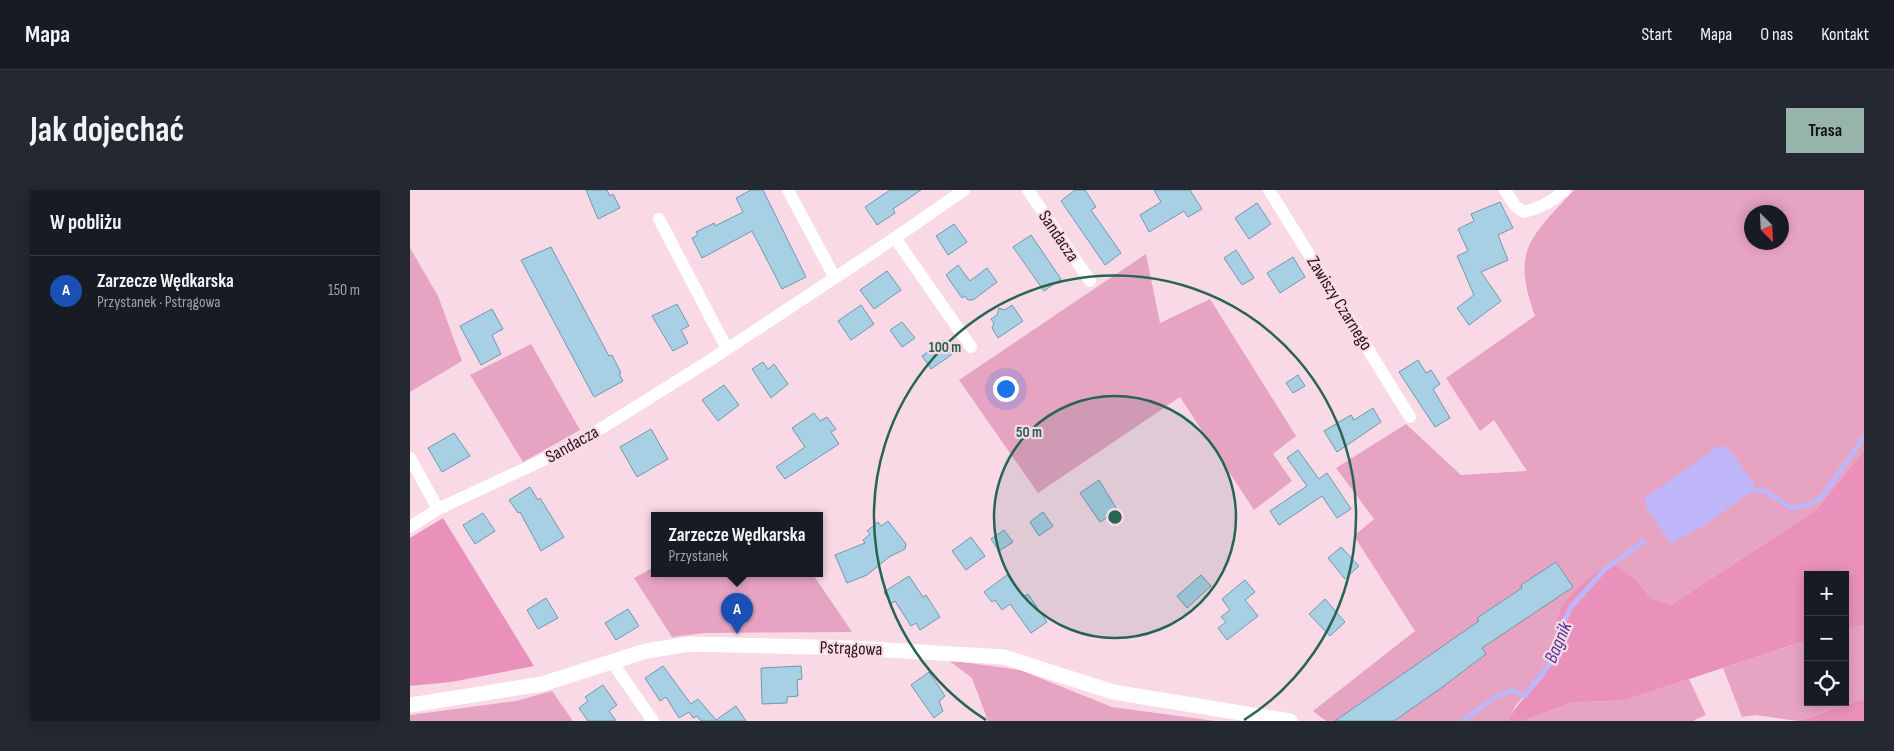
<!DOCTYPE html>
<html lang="pl">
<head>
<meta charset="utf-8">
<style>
  :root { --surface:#171b24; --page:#242831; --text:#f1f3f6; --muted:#9ea1a6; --line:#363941; --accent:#96b3ac }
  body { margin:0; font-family:"Sofia Sans Condensed",sans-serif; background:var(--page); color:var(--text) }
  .controls { position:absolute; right:15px; bottom:15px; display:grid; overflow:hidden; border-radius:0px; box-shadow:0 2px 12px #0003 }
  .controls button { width:45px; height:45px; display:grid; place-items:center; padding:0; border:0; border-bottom:1px solid var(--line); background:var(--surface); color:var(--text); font:25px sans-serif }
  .compass { position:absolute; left:1334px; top:15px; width:45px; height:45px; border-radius:50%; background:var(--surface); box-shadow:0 2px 12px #0003; rotate:156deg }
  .you { position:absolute; left:595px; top:198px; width:18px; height:18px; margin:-12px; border:4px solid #fff; border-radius:50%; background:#1a73e8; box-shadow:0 0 0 8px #1a73e833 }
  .badge { display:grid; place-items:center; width:32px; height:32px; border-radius:50%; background:var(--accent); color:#fff; font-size:16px; font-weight:700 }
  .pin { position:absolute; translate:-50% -41px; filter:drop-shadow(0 1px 2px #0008) }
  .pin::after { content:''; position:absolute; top:26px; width:18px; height:15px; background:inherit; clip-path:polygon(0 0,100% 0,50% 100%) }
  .popup { position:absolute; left:241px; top:322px; width:172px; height:65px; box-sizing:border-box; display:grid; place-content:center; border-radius:0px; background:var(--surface); filter:drop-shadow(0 1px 4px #0005); font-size:16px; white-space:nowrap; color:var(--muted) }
  .popup b { font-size:19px; color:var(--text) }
  .popup::after { content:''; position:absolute; left:50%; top:100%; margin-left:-10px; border:10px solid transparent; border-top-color:var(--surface) }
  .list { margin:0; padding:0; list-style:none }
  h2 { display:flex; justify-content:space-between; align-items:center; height:65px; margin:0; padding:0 20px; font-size:21px }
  h2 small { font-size:16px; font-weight:400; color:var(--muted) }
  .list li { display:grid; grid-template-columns:32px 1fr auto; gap:15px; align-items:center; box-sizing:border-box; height:70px; padding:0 20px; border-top:1px solid var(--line) }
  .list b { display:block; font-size:19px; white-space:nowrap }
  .list p { margin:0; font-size:16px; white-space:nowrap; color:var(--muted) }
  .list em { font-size:16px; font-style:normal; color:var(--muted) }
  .icon { flex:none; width:28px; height:28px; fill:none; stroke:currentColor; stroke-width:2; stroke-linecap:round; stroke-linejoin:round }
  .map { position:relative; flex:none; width:1454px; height:531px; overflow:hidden; border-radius:0px }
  header { display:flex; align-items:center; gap:30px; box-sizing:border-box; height:70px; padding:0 25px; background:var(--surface); border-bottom:1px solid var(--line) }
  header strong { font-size:24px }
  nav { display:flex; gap:28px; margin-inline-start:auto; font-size:18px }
  .intro { display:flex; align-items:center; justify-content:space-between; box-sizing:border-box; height:120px; padding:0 30px }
  h1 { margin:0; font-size:35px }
  .button { padding:12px 22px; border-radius:0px; background:var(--accent); color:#111; font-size:18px; font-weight:700 }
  main { display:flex; gap:30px; padding:0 30px }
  aside { flex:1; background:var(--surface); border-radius:0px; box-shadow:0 2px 12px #0003 }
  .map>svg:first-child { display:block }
  .green { fill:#e6a3c2; fill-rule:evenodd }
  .forest { fill:#e991bb }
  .water { fill:#bfb6fa }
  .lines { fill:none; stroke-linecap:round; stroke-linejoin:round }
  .stream { stroke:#bfb6fa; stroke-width:5 }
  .building { fill:#a8d0e5; stroke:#7198ac }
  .minor { stroke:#fff; stroke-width:12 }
  .tertiary { stroke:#fff; stroke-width:15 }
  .ring { fill:none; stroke:#266551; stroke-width:2.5 }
  .labels { text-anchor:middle; stroke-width:4.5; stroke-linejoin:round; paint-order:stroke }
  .street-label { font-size:18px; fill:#23151b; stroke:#fad9e7 }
  .water-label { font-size:19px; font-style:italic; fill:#4e3695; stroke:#fad9e7 }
  .centre { fill:#266551; stroke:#fad9e7; stroke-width:2.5 }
  .ring-label { font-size:15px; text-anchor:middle; font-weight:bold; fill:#266551; stroke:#fad9e7; stroke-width:4.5; stroke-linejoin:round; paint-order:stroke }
</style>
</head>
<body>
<header>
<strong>Mapa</strong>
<nav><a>Start</a><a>Mapa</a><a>O nas</a><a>Kontakt</a></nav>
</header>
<div class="intro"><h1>Jak dojechać</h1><a class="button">Trasa</a></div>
<main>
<aside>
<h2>W pobliżu<small></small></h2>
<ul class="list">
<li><span class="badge" style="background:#1a4fb4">A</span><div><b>Zarzecze Wędkarska</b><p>Przystanek · Pstrągowa</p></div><em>150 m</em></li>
</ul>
</aside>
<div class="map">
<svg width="1454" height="531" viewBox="0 0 1454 531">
  <rect width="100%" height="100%" fill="#fad9e7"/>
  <g class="green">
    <path d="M 1164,0 L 1454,0 L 1454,260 L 1406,320 L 1261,415 L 1241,408 L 1226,390 L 1149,421 L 1148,450 L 1139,479 L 1106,515 L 1098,531 L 916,531 L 903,521 L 1005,441 L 944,346 L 964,329 L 926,278 L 996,234 L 1051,285 L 1117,281 L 1084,230 L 1070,241 L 1036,188 L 1125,126 C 1101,60 1120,48 1164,0 ZM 1342,22 L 1372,22 L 1372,52 L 1342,52 Z"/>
    <path d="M 0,58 L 28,106 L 52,171 L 0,202 Z"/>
    <path d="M 736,64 L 750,133 L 800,109 L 886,246 L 863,264 L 882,291 L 844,320 L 770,207 L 628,303 L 549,190 Z"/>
    <path d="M 121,154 L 170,240 L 113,272 L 60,185 Z"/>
    <path d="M 244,377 L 245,383 L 402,383 L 442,442 L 294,443 L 262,447 L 224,388 Z"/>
    <path d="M 1454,435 L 1454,509 L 1388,531 L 1346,525 L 1332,527 L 1313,478 L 1398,450 L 1398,512 L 1435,512 L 1435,440 Z"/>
    <path d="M 538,470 L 610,480 L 702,517 L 805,531 L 578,531 L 562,488 Z"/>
    <path d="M 1279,489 L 1296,525 L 1283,531 L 1113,531 L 1160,513 L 1215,510 Z"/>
    <path d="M 142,501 L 163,531 L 0,531 L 0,525 L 106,511 Z"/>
  </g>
  <g class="forest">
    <path d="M 1454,260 L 1454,435 L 1435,440 L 1435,385 L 1398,385 L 1398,450 L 1215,510 L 1160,513 L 1113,531 L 1098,531 C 1109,508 1127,499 1138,479 C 1149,462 1144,441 1149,423 C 1153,407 1188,381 1201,372 L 1226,390 L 1241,408 L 1261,415 L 1406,320 Z"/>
    <path d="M 33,328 L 124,476 L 41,492 L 0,496 L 0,348 Z"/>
    <path d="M 1454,509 L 1454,531 L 1388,531 Z"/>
  </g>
  <path class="water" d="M 1309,256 L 1317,257 L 1343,292 L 1344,300 L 1296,334 L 1261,354 L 1235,315 L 1236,307 Z"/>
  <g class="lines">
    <g class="stream">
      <path d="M 1339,300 L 1355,301 L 1381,318 L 1397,315 L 1412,307 L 1454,247"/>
      <path d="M 1052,531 L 1087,506 L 1102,500 L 1114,506 L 1143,470 L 1154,431 L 1161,417 L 1195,379 L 1233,352"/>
    </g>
  </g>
  <g class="building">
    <path d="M 176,0 L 197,0 L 200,6 L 203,4 L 210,18 L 188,29 Z"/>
    <path d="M 341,0 L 353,0 L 396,87 L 372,99 L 342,41 L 292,68 L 282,48 L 288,45 L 286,42 L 304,33 L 305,36 L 333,22 L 326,8 Z"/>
    <path d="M 480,0 L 511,0 L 483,19 L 485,23 L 467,35 L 455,17 Z"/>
    <path d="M 665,0 L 675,0 L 686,17 L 681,20 L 711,63 L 695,75 L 651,11 Z"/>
    <path d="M 744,0 L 780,0 L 792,19 L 778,27 L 774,21 L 739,42 L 730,25 L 751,12 Z"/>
    <path d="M 1090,12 L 1103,38 L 1088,45 L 1098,70 L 1071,82 L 1091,111 L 1059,135 L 1047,118 L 1064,105 L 1047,66 L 1058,61 L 1048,39 L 1064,31 L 1061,24 Z"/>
    <path d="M 847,13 L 861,34 L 839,49 L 825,28 Z"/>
    <path d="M 544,34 L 557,52 L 538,65 L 526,46 Z"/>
    <path d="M 621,45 L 651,89 L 634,101 L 603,57 Z"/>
    <path d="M 141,57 L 199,166 L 202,165 L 211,183 L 209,184 L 213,191 L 184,207 L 111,70 Z"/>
    <path d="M 826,60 L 844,88 L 832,95 L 814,68 Z"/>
    <path d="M 883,67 L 895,87 L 870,103 L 857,83 Z"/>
    <path d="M 548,75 L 560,91 L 577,78 L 587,92 L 563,110 L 558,110 L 555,106 L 552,108 L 536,85 Z"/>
    <path d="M 477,81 L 491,100 L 464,119 L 450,100 Z"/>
    <path d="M 267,114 L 279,136 L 271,140 L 278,153 L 263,161 L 242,126 Z"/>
    <path d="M 451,115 L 464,134 L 441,150 L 428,131 Z"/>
    <path d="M 602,115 L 613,131 L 588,148 L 582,138 L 584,133 L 581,129 L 587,125 L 589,118 L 595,120 Z"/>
    <path d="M 82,119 L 93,139 L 82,145 L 91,164 L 71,175 L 50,136 Z"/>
    <path d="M 492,132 L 505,148 L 492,157 L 480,140 Z"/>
    <path d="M 534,150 L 544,163 L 521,179 L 512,166 Z"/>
    <path d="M 1008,170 L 1016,183 L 1021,180 L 1030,194 L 1023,199 L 1040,228 L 1025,237 L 989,182 Z"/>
    <path d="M 353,172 L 358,179 L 364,174 L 378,194 L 361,208 L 342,179 Z"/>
    <path d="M 888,185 L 895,196 L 883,203 L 876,193 Z"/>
    <path d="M 314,195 L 329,215 L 308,231 L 292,210 Z"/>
    <path d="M 963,218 L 971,232 L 927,262 L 914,241 L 941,225 L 944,230 Z"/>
    <path d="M 404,223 L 410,231 L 417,227 L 426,239 L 421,242 L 429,254 L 375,289 L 366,277 L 395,257 L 382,238 Z"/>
    <path d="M 241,239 L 258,269 L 227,287 L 210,257 Z"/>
    <path d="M 44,243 L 60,266 L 32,282 L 18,258 Z"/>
    <path d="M 888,260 L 909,289 L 917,283 L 941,319 L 927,328 L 912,306 L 869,335 L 860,321 L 897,296 L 877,268 Z"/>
    <path d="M 689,290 L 708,321 L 690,332 L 670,303 Z"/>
    <path d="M 120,297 L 128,310 L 130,308 L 154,347 L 131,361 L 110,322 L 108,323 L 99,310 Z"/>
    <path d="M 633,322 L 643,336 L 629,346 L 620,332 Z"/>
    <path d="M 73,323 L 85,341 L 65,354 L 53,335 Z"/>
    <path d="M 478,331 L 496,354 L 495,359 L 479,367 L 457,385 L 437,393 L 425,365 L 455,353 L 453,350 L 460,344 L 457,341 L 468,332 L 471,336 Z"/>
    <path d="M 594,340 L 603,352 L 589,361 L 581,349 Z"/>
    <path d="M 561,347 L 575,366 L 556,380 L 542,361 Z"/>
    <path d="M 931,357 L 949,376 L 935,389 L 918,368 Z"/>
    <path d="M 1146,372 L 1163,397 L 1072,458 L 1076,464 L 1031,498 L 984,531 L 925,531 L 1069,431 L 1067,428 L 1112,398 L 1111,395 Z"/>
    <path d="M 597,385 L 613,407 L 618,404 L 637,432 L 621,443 L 600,414 L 592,420 L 585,410 L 582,412 L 574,402 Z"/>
    <path d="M 791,385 L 801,396 L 777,418 L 767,406 Z"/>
    <path d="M 499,386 L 513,407 L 516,405 L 530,427 L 510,440 L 506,433 L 501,436 L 485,411 L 481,414 L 474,402 Z"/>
    <path d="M 835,390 L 845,402 L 835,410 L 848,426 L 817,450 L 808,438 L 816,432 L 811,427 L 820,420 L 812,409 Z"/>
    <path d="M 136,408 L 148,428 L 128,439 L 117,420 Z"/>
    <path d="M 915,409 L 935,432 L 920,446 L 899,424 Z"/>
    <path d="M 218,419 L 229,436 L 206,450 L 195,433 Z"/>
    <path d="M 253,476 L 281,514 L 288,509 L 306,530 L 326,516 L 336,531 L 291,531 L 287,526 L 283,528 L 279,522 L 269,528 L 256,507 L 250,511 L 235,488 Z"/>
    <path d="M 391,476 L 392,489 L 387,490 L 388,506 L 377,507 L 377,513 L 352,514 L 351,478 Z"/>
    <path d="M 519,482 L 535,506 L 529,511 L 533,521 L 524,528 L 501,495 Z"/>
    <path d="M 193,495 L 207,515 L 199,521 L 206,531 L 178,531 L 169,518 L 178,511 L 175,507 Z"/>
  </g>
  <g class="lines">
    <g class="minor">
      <path d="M 378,0 L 425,88"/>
      <path d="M 618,0 L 680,91"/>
      <path d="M 859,0 L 1000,227"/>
      <path d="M 1095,0 L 1105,16 L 1114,22 C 1131,18 1143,11 1155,0"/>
      <path d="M 249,29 L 317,159"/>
      <path d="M 485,48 L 561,157"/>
      <path d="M 0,268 L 28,319"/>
      <path d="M 0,337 L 28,319 L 163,256 L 302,169 L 485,48 L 554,0"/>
      <path d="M 202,472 L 243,531"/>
    </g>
    <path class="tertiary" d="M 0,515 L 132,494 L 236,461 L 280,454 L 443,458 L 594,467 L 703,502 L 880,531"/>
  </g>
  <circle cx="705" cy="327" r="121" fill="#266551" fill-opacity=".12"/>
  <g class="ring">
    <circle cx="705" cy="327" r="121"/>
    <path d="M576 530A241 241 0 1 1 834 530"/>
  </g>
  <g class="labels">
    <g class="street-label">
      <text transform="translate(649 46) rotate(56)" y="6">Sandacza</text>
      <text transform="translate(930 113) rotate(58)" y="6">Zawiszy Czarnego</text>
      <text transform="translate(162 254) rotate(-29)" y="6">Sandacza</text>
      <text transform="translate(441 458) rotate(2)" y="6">Pstrągowa</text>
    </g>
    <g class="water-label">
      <text transform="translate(1147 452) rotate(-67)" y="7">Bagnik</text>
    </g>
  </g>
  <circle cx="705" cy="327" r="8" class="centre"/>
  <g class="ring-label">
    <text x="535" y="162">100 m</text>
    <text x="619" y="247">50 m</text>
  </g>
</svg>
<div class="controls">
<button>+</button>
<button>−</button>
<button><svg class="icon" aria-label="locate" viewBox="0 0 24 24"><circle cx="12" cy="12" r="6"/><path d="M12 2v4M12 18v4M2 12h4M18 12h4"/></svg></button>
</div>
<svg class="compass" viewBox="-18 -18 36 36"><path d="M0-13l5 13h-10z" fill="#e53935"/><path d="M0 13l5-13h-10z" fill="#9ea1a6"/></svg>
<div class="you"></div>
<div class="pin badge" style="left:327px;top:444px;background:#1a4fb4">A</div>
<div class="popup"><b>Zarzecze Wędkarska</b>Przystanek</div>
</div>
</main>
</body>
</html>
